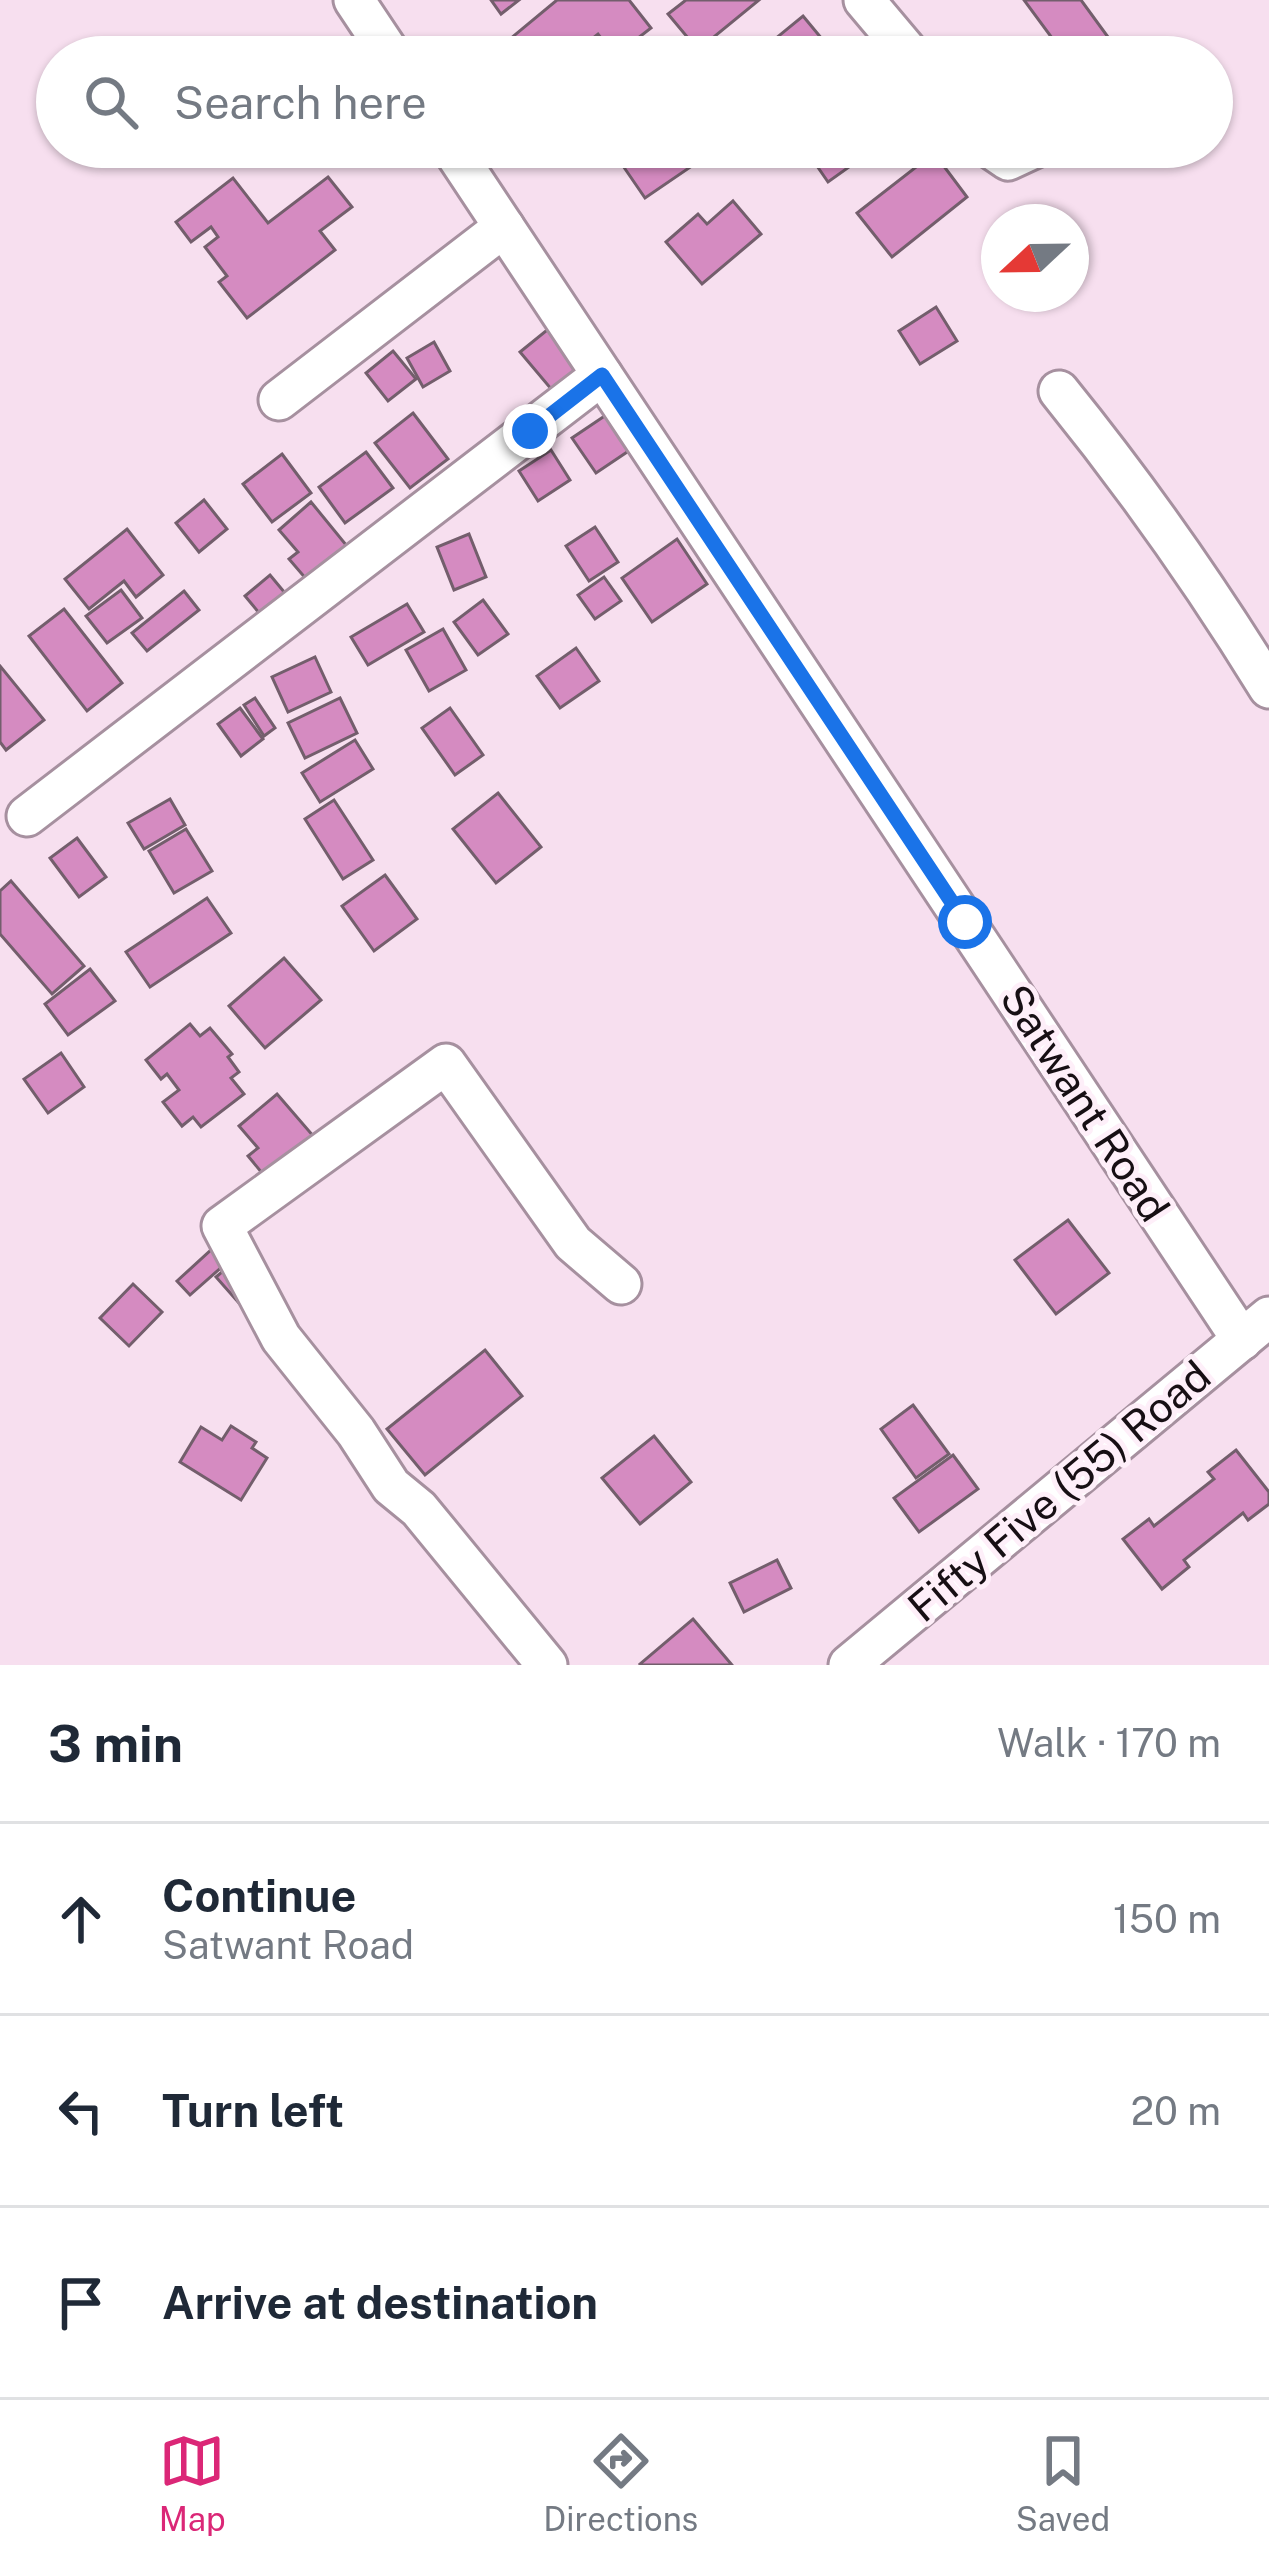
<!DOCTYPE html>
<html lang="en">
<head>
<meta charset="utf-8">
<style>
  :root { --surface:#fff; --page:#f2f2f3; --text:#1f2937; --muted:#747a83; --line:#e0e1e3; --accent:#db2777 }
  body { margin:0; font-family:"Public Sans",sans-serif; background:var(--page); color:var(--text) }
  .compass { position:absolute; left:981px; top:204px; width:108px; height:108px; border-radius:50%; background:var(--surface); box-shadow:0 3px 9px #0004; rotate:248deg }
  .stop { position:absolute; width:36px; height:36px; margin:-27px; border:9px solid #1a73e8; border-radius:50%; background:#fff }
  .stop.end { background:#1a73e8; border-color:#fff; box-shadow:0 3px 12px #0008 }
  .list { margin:0; padding:0; list-style:none }
  h2 { display:flex; justify-content:space-between; align-items:center; height:156px; margin:0; padding:0 48px; font-size:51px }
  h2 small { font-size:39px; font-weight:400; color:var(--muted) }
  .list li { display:grid; grid-template-columns:78px 1fr auto; gap:36px; align-items:center; box-sizing:border-box; height:192px; padding:0 48px; border-top:3px solid var(--line) }
  .list b { display:block; font-size:45px; white-space:nowrap }
  .list p { margin:0; font-size:39px; white-space:nowrap; color:var(--muted) }
  .list em { font-size:39px; font-style:normal; color:var(--muted) }
  .icon { flex:none; width:66px; height:66px; fill:none; stroke:currentColor; stroke-width:2; stroke-linecap:round; stroke-linejoin:round }
  .map { position:relative; flex:none; width:1269px; height:1665px; overflow:hidden }
  .search { position:absolute; background:var(--surface); box-shadow:0 3px 9px #0004; left:36px; right:36px; top:36px; height:132px; display:flex; align-items:center; gap:30px; box-sizing:border-box; padding:0 42px; border-radius:66px; color:var(--muted); font-size:45px }
  .sheet { height:732px; background:var(--surface) }
  nav { display:flex; justify-content:space-around; align-items:center; box-sizing:border-box; height:168px; border-top:3px solid var(--line); background:var(--surface); font-size:33px; color:var(--muted) }
  nav a { display:grid; justify-items:center; gap:6px }
  nav .on { color:var(--accent) }
  .map>svg:first-child { display:block }
  .building { fill:#d58bc1; stroke:#735e6c; stroke-width:3 }
  .lines { fill:none; stroke-linecap:round; stroke-linejoin:round }
  .minor-casing { stroke:#a6909f; stroke-width:45 }
  .minor { stroke:#fff; stroke-width:39 }
  .route { stroke:#1a73e8; stroke-width:15 }
  .labels { text-anchor:middle; stroke-width:10; stroke-linejoin:round; paint-order:stroke }
  .street-label { font-size:42px; fill:#170f14; stroke:#feeff9 }
</style>
</head>
<body>
<div class="map">
<svg width="1269" height="1665" viewBox="0 0 1269 1665">
  <rect width="100%" height="100%" fill="#f7dfef"/>
  <g class="building">
    <path d="M 491,0 L 519,0 L 501,14 Z"/>
    <path d="M 557,0 L 629,0 L 651,28 L 615,56 L 598,34 L 569,57 L 496,57 L 493,53 Z"/>
    <path d="M 686,0 L 759,0 L 698,50 L 668,14 Z"/>
    <path d="M 1024,0 L 1081,0 L 1116,48 L 1104,57 L 1066,57 Z"/>
    <path d="M 803,16 L 837,57 L 753,57 Z"/>
    <path d="M 644,147 L 702,147 L 708,155 L 645,198 L 621,163 Z"/>
    <path d="M 804,147 L 877,147 L 828,182 Z"/>
    <path d="M 934,153 L 967,197 L 892,257 L 857,213 Z"/>
    <path d="M 328,177 L 352,207 L 320,231 L 335,250 L 247,318 L 219,282 L 227,276 L 205,247 L 218,237 L 211,227 L 191,242 L 176,222 L 233,178 L 268,223 Z"/>
    <path d="M 733,201 L 761,234 L 702,284 L 666,242 L 698,214 L 707,224 Z"/>
    <path d="M 936,307 L 957,341 L 920,364 L 899,331 Z"/>
    <path d="M 552,326 L 584,363 L 552,390 L 520,352 Z"/>
    <path d="M 434,342 L 450,371 L 423,387 L 407,358 Z"/>
    <path d="M 393,351 L 416,379 L 388,401 L 366,373 Z"/>
    <path d="M 612,411 L 636,446 L 596,473 L 572,438 Z"/>
    <path d="M 413,413 L 448,459 L 410,488 L 375,443 Z"/>
    <path d="M 551,450 L 570,480 L 538,501 L 519,471 Z"/>
    <path d="M 366,452 L 393,488 L 345,523 L 319,487 Z"/>
    <path d="M 282,454 L 311,493 L 272,522 L 243,484 Z"/>
    <path d="M 204,500 L 227,529 L 199,552 L 176,523 Z"/>
    <path d="M 311,502 L 347,546 L 307,580 L 289,559 L 298,552 L 279,530 Z"/>
    <path d="M 595,527 L 618,562 L 589,581 L 566,546 Z"/>
    <path d="M 127,529 L 163,575 L 136,597 L 124,581 L 89,609 L 65,579 Z"/>
    <path d="M 469,534 L 486,577 L 454,590 L 437,547 Z"/>
    <path d="M 677,539 L 707,584 L 652,622 L 622,578 Z"/>
    <path d="M 270,575 L 290,599 L 265,620 L 245,596 Z"/>
    <path d="M 604,577 L 621,601 L 595,619 L 578,595 Z"/>
    <path d="M 121,590 L 142,618 L 107,643 L 86,616 Z"/>
    <path d="M 184,591 L 199,610 L 147,651 L 132,633 Z"/>
    <path d="M 483,600 L 508,634 L 478,655 L 454,622 Z"/>
    <path d="M 407,604 L 424,632 L 368,665 L 351,637 Z"/>
    <path d="M 64,609 L 122,683 L 87,711 L 29,636 Z"/>
    <path d="M 443,629 L 466,670 L 429,691 L 406,650 Z"/>
    <path d="M 576,648 L 599,681 L 560,708 L 537,676 Z"/>
    <path d="M 315,657 L 331,692 L 288,712 L 272,677 Z"/>
    <path d="M 0,666 L 44,720 L 6,750 L 0,742 Z"/>
    <path d="M 255,698 L 275,728 L 264,736 L 244,705 Z"/>
    <path d="M 340,698 L 357,733 L 305,758 L 288,723 Z"/>
    <path d="M 240,708 L 263,739 L 241,756 L 218,724 Z"/>
    <path d="M 450,708 L 483,755 L 455,775 L 422,728 Z"/>
    <path d="M 355,740 L 373,769 L 320,802 L 302,773 Z"/>
    <path d="M 498,793 L 541,847 L 496,883 L 453,829 Z"/>
    <path d="M 170,799 L 185,825 L 144,849 L 128,823 Z"/>
    <path d="M 334,800 L 373,860 L 343,879 L 305,819 Z"/>
    <path d="M 186,829 L 212,871 L 174,893 L 149,851 Z"/>
    <path d="M 77,838 L 106,877 L 79,897 L 50,858 Z"/>
    <path d="M 385,875 L 417,919 L 374,951 L 342,906 Z"/>
    <path d="M 11,881 L 84,966 L 52,994 L 0,934 L 0,891 Z"/>
    <path d="M 207,898 L 231,933 L 150,987 L 126,952 Z"/>
    <path d="M 284,958 L 321,1000 L 265,1048 L 229,1006 Z"/>
    <path d="M 90,969 L 115,1001 L 68,1035 L 45,1004 Z"/>
    <path d="M 190,1024 L 200,1036 L 210,1028 L 232,1054 L 228,1057 L 239,1072 L 231,1078 L 244,1094 L 201,1127 L 193,1117 L 182,1126 L 163,1102 L 179,1090 L 167,1074 L 161,1079 L 146,1060 Z"/>
    <path d="M 61,1053 L 84,1087 L 48,1113 L 24,1079 Z"/>
    <path d="M 277,1094 L 315,1138 L 267,1179 L 248,1156 L 258,1148 L 239,1126 Z"/>
    <path d="M 1068,1220 L 1109,1273 L 1056,1314 L 1015,1260 Z"/>
    <path d="M 211,1250 L 224,1265 L 190,1295 L 177,1281 Z"/>
    <path d="M 228,1267 L 246,1311 L 216,1277 Z"/>
    <path d="M 133,1284 L 162,1312 L 129,1346 L 100,1318 Z"/>
    <path d="M 485,1350 L 522,1396 L 425,1475 L 387,1429 Z"/>
    <path d="M 913,1405 L 949,1454 L 916,1478 L 881,1429 Z"/>
    <path d="M 231,1426 L 256,1442 L 252,1448 L 267,1458 L 241,1500 L 180,1462 L 201,1427 L 222,1440 Z"/>
    <path d="M 654,1436 L 691,1482 L 640,1524 L 602,1478 Z"/>
    <path d="M 1236,1450 L 1269,1492 L 1269,1504 L 1248,1520 L 1243,1513 L 1184,1560 L 1189,1567 L 1162,1589 L 1123,1539 L 1149,1519 L 1154,1526 L 1214,1479 L 1208,1472 Z"/>
    <path d="M 953,1455 L 978,1489 L 919,1532 L 894,1498 Z"/>
    <path d="M 777,1560 L 791,1588 L 744,1612 L 730,1583 Z"/>
    <path d="M 693,1619 L 732,1665 L 641,1665 L 640,1664 Z"/>
  </g>
  <g class="lines">
    <defs>
      <g id="minor">
        <path d="M 354,0 L 392,57"/>
        <path d="M 864,0 L 912,57"/>
        <path d="M 451,147 L 1242,1340"/>
        <path d="M 989,147 L 1008,160 L 1036,147"/>
        <path d="M 1059,391 C 1136,486 1205,584 1269,688"/>
        <path d="M 279,400 L 504,227"/>
        <path d="M 27,816 L 602,375"/>
        <path d="M 547,1665 L 419,1509 L 391,1486 L 356,1432 L 281,1338 L 222,1226 L 446,1064 L 573,1243 L 621,1284"/>
        <path d="M 849,1665 L 1269,1317"/>
      </g>
    </defs>
    <use href="#minor" class="minor-casing"/>
    <use href="#minor" class="minor"/>
  </g>
  <g class="lines">
    <path class="route" d="M 530,431 L 602,375 L 965,922"/>
  </g>
  <g class="labels">
    <g class="street-label">
      <text transform="translate(1085 1103) rotate(57)" y="15">Satwant Road</text>
      <text transform="translate(1059 1491) rotate(-40)" y="15">Fifty Five (55) Road</text>
    </g>
  </g>
</svg>
<svg class="compass" viewBox="-18 -18 36 36"><path d="M0-13l5 13h-10z" fill="#e53935"/><path d="M0 13l5-13h-10z" fill="#747a83"/></svg>
<div class="stop" style="left:965px;top:922px"></div>
<div class="stop end" style="left:530px;top:431px"></div>
<div class="search"><svg class="icon" aria-label="search" viewBox="0 0 24 24"><circle cx="10" cy="10" r="6"/><path d="M15 15l6 6"/></svg>Search here</div>
</div>
<section class="sheet">
<h2>3 min<small>Walk · 170 m</small></h2>
<ul class="list">
<li><svg class="icon" aria-label="ahead" viewBox="0 0 24 24"><path d="M12 20V5M6 11l6-6 6 6"/></svg><div><b>Continue</b><p>Satwant Road</p></div><em>150 m</em></li>
<li><svg class="icon" aria-label="left" viewBox="0 0 24 24"><path d="M17 20v-9H6M10 6l-5 5 5 5"/></svg><div><b>Turn left</b></div><em>20 m</em></li>
<li><svg class="icon" aria-label="arrive" viewBox="0 0 24 24"><path d="M6 21V4h12l-3 4 3 4H6"/></svg><div><b>Arrive at destination</b></div></li>
</ul>
</section>
<nav>
<a class="on"><svg class="icon" aria-label="map" viewBox="0 0 24 24"><path d="M3 6l6-2 6 2 6-2v14l-6 2-6-2-6 2zM9 4v14M15 6v14"/></svg>Map</a>
<a><svg class="icon" aria-label="directions" viewBox="0 0 24 24"><path d="M12 3l9 9-9 9-9-9zM9 14v-3h6M13 9l2 2-2 2"/></svg>Directions</a>
<a><svg class="icon" aria-label="saved" viewBox="0 0 24 24"><path d="M7 4h10v16l-5-4-5 4z"/></svg>Saved</a>
</nav>
</body>
</html>
